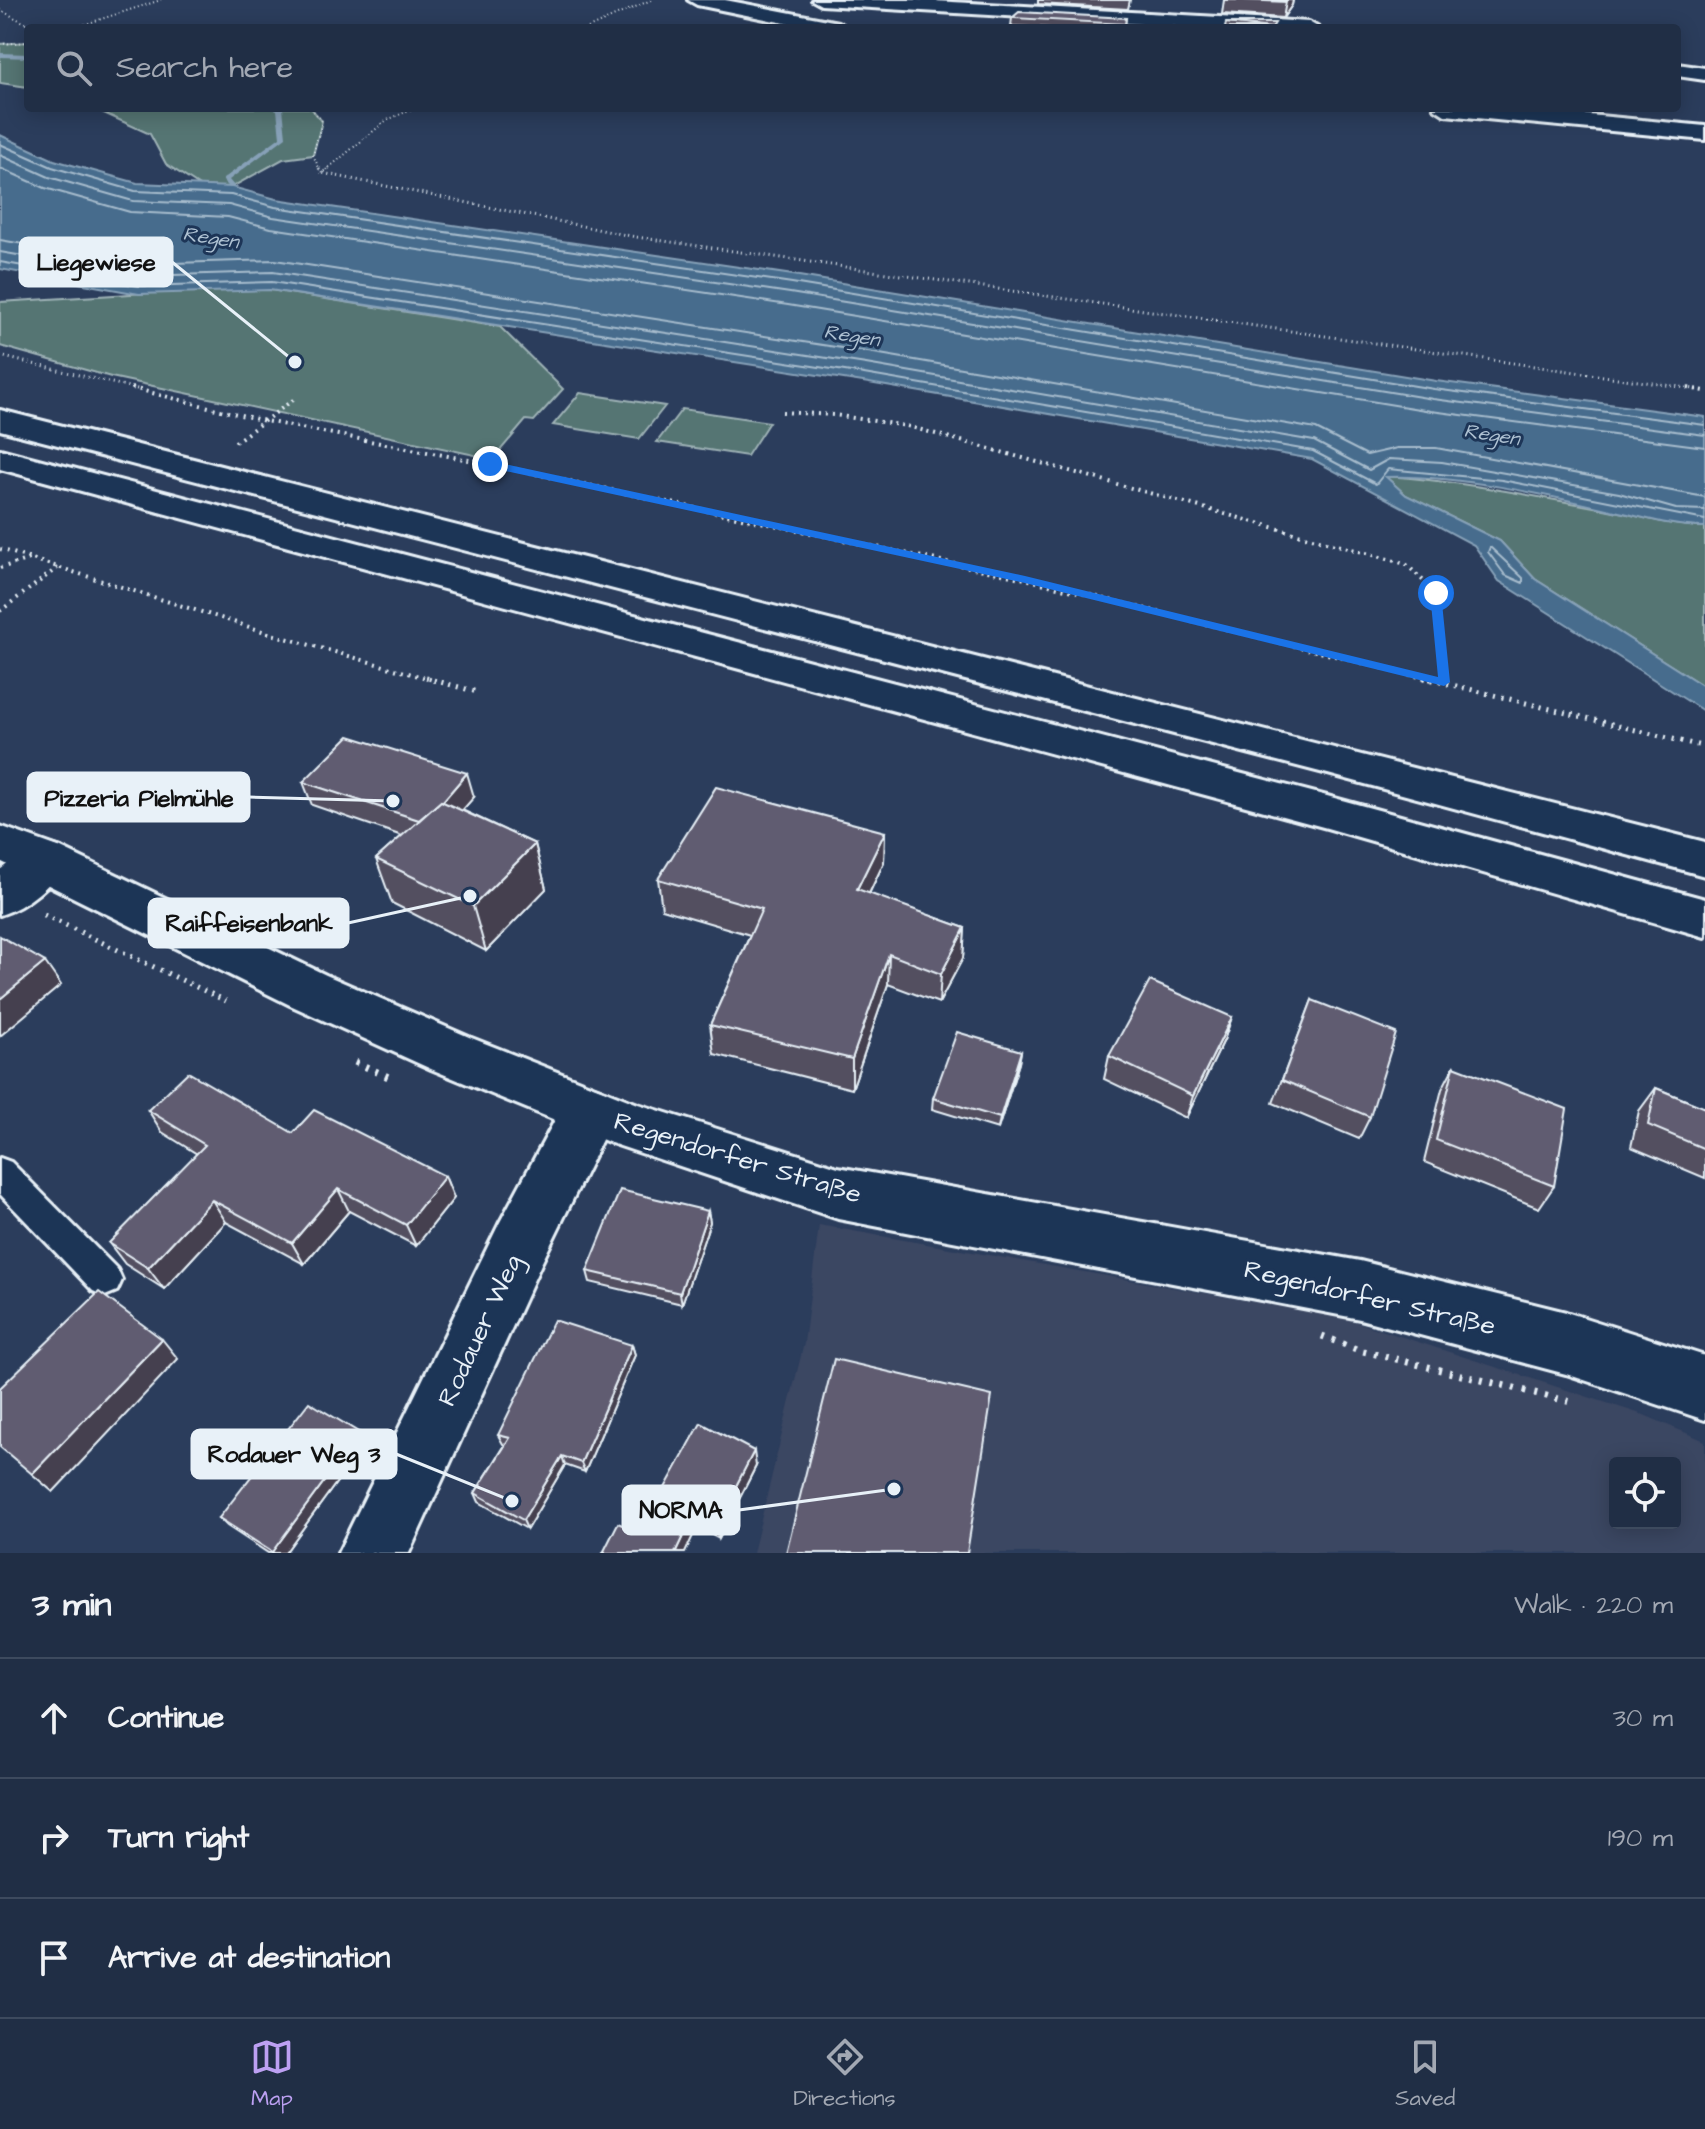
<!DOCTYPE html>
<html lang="en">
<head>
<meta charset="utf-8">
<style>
  :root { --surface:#202e45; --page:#2d3a50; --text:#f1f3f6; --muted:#a2a8b3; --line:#3d4a5e; --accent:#bca0f2 }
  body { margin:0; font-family:"Architects Daughter",sans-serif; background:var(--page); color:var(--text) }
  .controls { position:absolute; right:24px; bottom:24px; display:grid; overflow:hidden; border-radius:8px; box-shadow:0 4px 20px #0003 }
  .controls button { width:72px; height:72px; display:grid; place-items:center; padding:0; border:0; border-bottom:2px solid var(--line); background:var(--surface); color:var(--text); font:40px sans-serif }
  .stop { position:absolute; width:24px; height:24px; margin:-18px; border:6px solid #1a73e8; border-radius:50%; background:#fff }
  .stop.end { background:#1a73e8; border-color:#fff; box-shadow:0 2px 8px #0008 }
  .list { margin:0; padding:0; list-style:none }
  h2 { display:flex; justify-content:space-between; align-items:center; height:104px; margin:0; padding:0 32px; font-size:34px }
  h2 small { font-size:26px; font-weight:400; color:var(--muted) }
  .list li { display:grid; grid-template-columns:52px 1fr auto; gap:24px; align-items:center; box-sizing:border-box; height:120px; padding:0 32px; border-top:2px solid var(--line) }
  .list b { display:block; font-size:30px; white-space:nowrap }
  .list em { font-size:26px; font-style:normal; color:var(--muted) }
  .icon { flex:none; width:44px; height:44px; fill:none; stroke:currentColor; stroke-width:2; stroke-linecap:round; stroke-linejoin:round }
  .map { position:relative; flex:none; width:1705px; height:1553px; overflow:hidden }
  .search { position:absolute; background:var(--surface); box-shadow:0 4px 20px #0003; left:24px; right:24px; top:24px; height:88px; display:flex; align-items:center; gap:20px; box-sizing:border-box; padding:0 28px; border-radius:8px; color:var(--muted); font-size:30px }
  .sheet { height:464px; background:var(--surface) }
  nav { display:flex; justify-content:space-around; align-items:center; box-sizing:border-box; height:112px; border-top:2px solid var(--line); background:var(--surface); font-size:22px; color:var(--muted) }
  nav a { display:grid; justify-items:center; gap:4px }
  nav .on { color:var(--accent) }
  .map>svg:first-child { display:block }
  .built { fill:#3b4662; fill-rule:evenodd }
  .green { fill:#547473; stroke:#9eb2b6; stroke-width:2 }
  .water { fill:#466c8d; stroke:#87a1b8; stroke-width:2 }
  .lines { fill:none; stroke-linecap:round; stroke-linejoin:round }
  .shore { stroke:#a7bccd; stroke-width:2 }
  .stream { fill:#87a1b8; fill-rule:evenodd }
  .lane-casing { stroke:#e8f1f8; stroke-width:6 }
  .street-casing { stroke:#e8f1f8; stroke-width:6 }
  .secondary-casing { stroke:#e8f1f8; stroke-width:6 }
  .highway-casing { stroke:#e8f1f8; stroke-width:6 }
  .path-far4 { stroke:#e8f1f8; stroke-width:2; stroke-dasharray:1 3; stroke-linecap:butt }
  .path-far3 { stroke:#e8f1f8; stroke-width:3; stroke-dasharray:1 4; stroke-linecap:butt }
  .path-far2 { stroke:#e8f1f8; stroke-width:4; stroke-dasharray:2 5; stroke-linecap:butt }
  .path-far1 { stroke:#e8f1f8; stroke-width:5; stroke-dasharray:2 6; stroke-linecap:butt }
  .path { stroke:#e8f1f8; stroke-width:7; stroke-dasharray:3 8; stroke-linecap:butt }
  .lane { fill:#1d3557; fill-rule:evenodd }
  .street { fill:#1d3557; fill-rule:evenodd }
  .secondary { fill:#1d3557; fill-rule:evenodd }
  .highway { fill:#1d3557; fill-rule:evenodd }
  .wall { fill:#534f61; stroke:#e8f1f8; stroke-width:2 }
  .shaded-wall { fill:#44404f; stroke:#e8f1f8; stroke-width:2 }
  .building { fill:#615c71; stroke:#e8f1f8; stroke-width:2 }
  .route { fill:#1a73e8 }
  .labels { text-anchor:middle; stroke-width:6; stroke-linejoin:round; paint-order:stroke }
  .far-water-label { font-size:20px; font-style:italic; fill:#afc2d3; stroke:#1d3557 }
  .near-street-label { font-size:26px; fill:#e8f1f8; stroke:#1d3557 }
  .leader { fill:none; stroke:#e8f1f8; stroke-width:3 }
  .callout-dot { fill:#e8f1f8; stroke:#1d3557; stroke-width:3 }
  .callout { fill:#e8f1f8; stroke:#e8f1f8; stroke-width:3 }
  .callout-label { font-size:24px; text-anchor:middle; font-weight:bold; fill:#111 }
</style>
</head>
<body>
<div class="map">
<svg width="1705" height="1553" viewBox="0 0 1705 1553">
  <rect width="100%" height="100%" fill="#2b3d5c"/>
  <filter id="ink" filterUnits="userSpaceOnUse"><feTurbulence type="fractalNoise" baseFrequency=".0125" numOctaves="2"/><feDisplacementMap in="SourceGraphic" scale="16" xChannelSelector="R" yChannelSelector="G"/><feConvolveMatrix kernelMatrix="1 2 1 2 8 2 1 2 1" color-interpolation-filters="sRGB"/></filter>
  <g filter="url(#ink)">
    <path class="built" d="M 819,1225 L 1344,1318 L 1644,1415 L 1705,1441 L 1705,1553 L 753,1553 L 804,1343 ZM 1615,1463 L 1675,1463 L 1675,1523 L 1615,1523 Z"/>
    <g class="green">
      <path d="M 28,42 L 28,87 L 0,83 L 0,44 Z"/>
      <path d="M 93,108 L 311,108 L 322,121 L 313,155 L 283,159 L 232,187 L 201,187 L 166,164 L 150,134 Z"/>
      <path d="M 196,290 L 270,290 L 500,327 L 563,389 L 534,421 L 526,420 L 493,459 L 111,377 L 0,346 L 0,302 Z"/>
      <path d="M 580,393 L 665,406 L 639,439 L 553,425 Z"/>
      <path d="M 682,409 L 769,422 L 747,456 L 657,442 Z"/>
      <path d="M 1385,476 C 1461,481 1534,496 1609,510 C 1642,516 1671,527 1705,527 L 1705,687 L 1535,579 L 1500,541 L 1406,495 Z"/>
    </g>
    <path class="water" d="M 0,135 L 54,160 L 137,183 L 232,187 L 276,199 L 793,275 L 1436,381 L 1705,417 L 1705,527 C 1673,527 1646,518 1615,511 C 1548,495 1453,474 1386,477 L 1406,495 L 1500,541 L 1535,579 L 1705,687 L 1705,712 L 1499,581 L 1474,545 L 1312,459 L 863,382 L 270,290 L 139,294 L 0,269 Z"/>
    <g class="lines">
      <g class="shore">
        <path d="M 0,144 L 52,167 L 135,191 L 231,195 L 275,207 L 792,283 L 1434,389 L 1705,425"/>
        <path d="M 0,155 L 49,177 L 133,201 L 229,205 L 273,217 L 790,293 L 1433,399 L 1705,435"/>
        <path d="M 0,168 L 45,188 L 130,212 L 228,217 L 271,228 L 788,305 L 1431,411 L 1705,447"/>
        <path d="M 0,240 L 140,264 L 275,260 L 868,352 L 1316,429 L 1367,455 L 1397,448 L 1436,448 L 1705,497"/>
        <path d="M 0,252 L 140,276 L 273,272 L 866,364 L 1314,441 L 1369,470 L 1389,459 L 1442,462 L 1619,493 L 1676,509 L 1705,510"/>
        <path d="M 0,262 L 139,286 L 272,282 L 864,374 L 1313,451 L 1376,484 L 1388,469 L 1502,480 L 1705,520"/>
        <path d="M 1490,547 L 1523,578 L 1523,583 L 1505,575 L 1488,552 Z"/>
      </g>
      <g class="stream">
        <path d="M 0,53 L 28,54 L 28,58 L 0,57 Z"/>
        <path d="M 271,108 L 283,108 L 286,137 L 229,180 L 235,187 L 230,188 L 223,181 L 223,179 L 280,137 L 277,110 Z"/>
      </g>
      <defs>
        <path id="lane" d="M 0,1158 L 11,1162 L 117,1269 L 122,1280 L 117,1291 L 105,1296 L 93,1291 L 0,1194 Z"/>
        <g id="street">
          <path d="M 812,0 L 917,0 L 1309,22 L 1319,28 L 1210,28 L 821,5 Z"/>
          <path d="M 1677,64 L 1705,68 L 1705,80 L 1677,76 Z"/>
          <path d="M 44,843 L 61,848 L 67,860 C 54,884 26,907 0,915 L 0,870 L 27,848 Z"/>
          <path d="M 589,1085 L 608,1092 L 617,1109 L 541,1264 L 409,1553 L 338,1553 L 499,1224 L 570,1092 Z"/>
        </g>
        <g id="secondary">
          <path d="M 688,0 L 725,0 L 838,22 L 848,28 L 809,28 L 697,5 Z"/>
          <path d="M 1434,108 L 1514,108 L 1705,126 L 1705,140 L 1445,115 Z"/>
          <path d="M 0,826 L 61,848 L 326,975 L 469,1037 L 638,1104 L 838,1167 L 1360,1261 L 1566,1312 L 1705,1356 L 1705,1420 L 1566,1374 L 1360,1319 L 838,1219 L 611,1143 L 431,1069 L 290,1005 L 0,861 Z"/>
        </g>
        <g id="highway">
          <path d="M 0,410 L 1705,842 L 1705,876 L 1328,774 L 0,430 Z"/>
          <path d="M 0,449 L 1327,796 L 1705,899 L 1705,937 L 1327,828 L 0,469 Z"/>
        </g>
      </defs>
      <use href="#lane" class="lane-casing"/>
      <use href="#street" class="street-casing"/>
      <use href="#secondary" class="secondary-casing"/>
      <use href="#highway" class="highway-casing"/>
      <g class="path-far4">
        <path d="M 0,10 L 35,28"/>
        <path d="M 73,28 L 161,0"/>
        <path d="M 588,28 L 651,0"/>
        <path d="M 0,44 L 28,42"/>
        <path d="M 311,108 L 322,121 L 313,155 L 320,170"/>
        <path d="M 326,170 L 387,120 L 415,108"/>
      </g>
      <g class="path-far3">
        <path d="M 319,168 L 322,173"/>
        <path d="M 329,168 L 322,173 L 636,237 L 1701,390"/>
        <path d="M 0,356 L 141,390"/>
      </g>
      <g class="path-far2">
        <path d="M 132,388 L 265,421 L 490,464 L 1025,579 L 1432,680"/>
        <path d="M 1688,388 L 1705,391"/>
        <path d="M 782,412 L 834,415 L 907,426 L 1406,564 L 1436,593 L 1444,680"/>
        <path d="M 235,442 L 296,398"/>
        <path d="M 0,549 L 275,635 L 433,680"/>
        <path d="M 0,568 L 33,558"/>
        <path d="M 0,611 L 60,566"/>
      </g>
      <g class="path-far1">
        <path d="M 426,678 L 477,692"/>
        <path d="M 1424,678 L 1705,747"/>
        <path d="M 1444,678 L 1444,682"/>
        <path d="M 44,915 L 226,1001"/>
      </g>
      <g class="path">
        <path d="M 355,1062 L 393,1079"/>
        <path d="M 1322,1336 L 1359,1350 L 1571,1402"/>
      </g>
      <use href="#lane" class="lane"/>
      <use href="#street" class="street"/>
      <use href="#secondary" class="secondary"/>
      <use href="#highway" class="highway"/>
    </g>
    <g class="wall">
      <path d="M 1038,0 L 1130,0 L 1128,9 L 1038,4 Z"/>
      <path d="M 1224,0 L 1293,0 L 1292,5 L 1283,18 L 1222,14 Z"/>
      <path d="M 1012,18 L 1126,18 L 1125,28 L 1051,28 L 1011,26 Z"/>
      <path d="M 1226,23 L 1274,28 L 1225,28 Z"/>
      <path d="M 303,782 L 474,797 L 462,810 L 535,844 L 546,889 L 486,951 L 392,903 L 376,859 L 402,836 L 312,805 Z"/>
      <path d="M 885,832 L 884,862 L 869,894 L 965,928 L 963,958 L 939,1003 L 888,984 L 852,1089 L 714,1054 L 710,1025 L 750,935 L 662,909 L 658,879 Z"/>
      <path d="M 1312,1000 L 1370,1117 L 1359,1139 L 1273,1103 Z"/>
      <path d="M 1232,1017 L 1224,1040 L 1186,1118 L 1104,1079 L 1109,1056 Z"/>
      <path d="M 1021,1051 L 1019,1063 L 998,1129 L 932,1109 L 933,1098 Z"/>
      <path d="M 1454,1066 L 1554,1186 L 1539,1208 L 1424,1162 L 1442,1089 Z"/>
      <path d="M 1656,1088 L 1705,1108 L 1705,1178 L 1631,1147 L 1639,1111 Z"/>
      <path d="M 148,1110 L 293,1133 L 445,1176 L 454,1198 L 416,1246 L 349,1211 L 304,1264 L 226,1222 L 164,1289 L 125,1264 L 109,1243 L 197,1154 L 162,1132 Z"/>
      <path d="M 708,1211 L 710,1222 L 682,1304 L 590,1282 L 587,1271 Z"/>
      <path d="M 632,1345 L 635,1355 L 585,1472 L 565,1465 L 527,1529 L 479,1502 L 475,1493 L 505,1445 L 503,1444 L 498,1435 Z"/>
      <path d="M 360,1433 L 366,1442 L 285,1553 L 268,1553 L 227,1526 L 219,1518 Z"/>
      <path d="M 756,1466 L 719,1539 L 697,1527 L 640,1533 Z"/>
    </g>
    <g class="shaded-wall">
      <path d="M 1287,0 L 1293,0 L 1292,5 L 1283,18 L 1286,2 Z"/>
      <path d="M 467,773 L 474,797 L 432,845 L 425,822 Z"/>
      <path d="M 885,832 L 884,862 L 857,919 L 857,889 Z"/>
      <path d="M 535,844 L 546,889 L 486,951 L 473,906 Z"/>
      <path d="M 965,928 L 963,958 L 939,1003 L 941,974 Z"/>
      <path d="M 889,954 L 888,984 L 852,1089 L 852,1059 Z"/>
      <path d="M 45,962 L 61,985 L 0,1036 L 0,999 Z"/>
      <path d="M 1232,1017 L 1224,1040 L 1186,1118 L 1193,1096 Z"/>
      <path d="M 1021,1051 L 1019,1063 L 998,1129 L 1000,1118 Z"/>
      <path d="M 445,1176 L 454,1198 L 416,1246 L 406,1225 Z"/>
      <path d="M 338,1189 L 349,1211 L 304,1264 L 292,1243 Z"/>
      <path d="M 212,1200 L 226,1222 L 164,1289 L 148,1268 Z"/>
      <path d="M 708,1211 L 710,1222 L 682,1304 L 680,1293 Z"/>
      <path d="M 162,1339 L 178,1359 L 53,1492 L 32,1474 Z"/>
      <path d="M 632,1345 L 635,1355 L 585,1472 L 581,1463 Z"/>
      <path d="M 360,1433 L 366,1442 L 285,1553 L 273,1553 L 272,1552 Z"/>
      <path d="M 754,1451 L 756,1466 L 719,1539 L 716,1525 Z"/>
      <path d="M 562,1456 L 565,1465 L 527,1529 L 523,1520 Z"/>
      <path d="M 694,1513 L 697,1527 L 685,1553 L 675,1553 Z"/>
    </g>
    <g class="building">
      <path d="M 1243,0 L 1287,0 L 1286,2 Z"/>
      <path d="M 1019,12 L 1126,18 L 1125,24 L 1012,18 Z"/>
      <path d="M 1226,23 L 1275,23 L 1272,28 Z"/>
      <path d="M 349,736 L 467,773 L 443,801 L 441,801 L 419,820 L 303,782 Z"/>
      <path d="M 716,787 L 885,832 L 857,889 L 965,928 L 941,974 L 889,954 L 852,1059 L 710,1025 L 762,909 L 658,879 Z"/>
      <path d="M 441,801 L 535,844 L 473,906 L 376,859 Z"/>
      <path d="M 0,936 L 45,962 L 0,999 Z"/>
      <path d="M 1150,981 L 1232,1017 L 1193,1096 L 1109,1056 Z"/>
      <path d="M 1312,1000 L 1396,1033 L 1370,1117 L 1282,1080 Z"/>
      <path d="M 957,1032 L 1021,1051 L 1000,1118 L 933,1098 Z"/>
      <path d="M 1454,1066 L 1567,1109 L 1554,1186 L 1436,1140 Z"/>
      <path d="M 188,1072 L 293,1133 L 314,1110 L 445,1176 L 406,1225 L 338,1189 L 292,1243 L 212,1200 L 148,1268 L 109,1243 L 205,1145 L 148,1110 Z"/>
      <path d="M 1656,1088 L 1705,1108 L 1705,1149 L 1648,1125 Z"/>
      <path d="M 620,1190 L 708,1211 L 680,1293 L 587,1271 Z"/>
      <path d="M 99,1292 L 162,1339 L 32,1474 L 0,1447 L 0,1388 Z"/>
      <path d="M 554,1320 L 632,1345 L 581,1463 L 562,1456 L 523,1520 L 475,1493 L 510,1438 L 498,1435 Z"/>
      <path d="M 834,1359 L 992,1396 L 967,1553 L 786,1553 Z"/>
      <path d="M 309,1402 L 360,1433 L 272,1552 L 219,1518 Z"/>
      <path d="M 701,1423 L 754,1451 L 716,1525 L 694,1513 L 675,1553 L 603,1553 L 618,1523 L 640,1533 Z"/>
    </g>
  </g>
  <path class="route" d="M 490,461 L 1025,576 L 1438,677 L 1430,593 L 1436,589 L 1441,593 L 1450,682 L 1444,686 L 1025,583 L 487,467 Z"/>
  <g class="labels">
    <g class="far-water-label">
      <text transform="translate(211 237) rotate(9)" y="7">Regen</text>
      <text transform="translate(852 335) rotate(9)" y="7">Regen</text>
      <text transform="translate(1492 434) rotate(9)" y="7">Regen</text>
    </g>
    <g class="near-street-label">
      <text transform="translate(738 1157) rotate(17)" y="9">Regendorfer Straße</text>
      <text transform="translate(1370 1297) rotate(13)" y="9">Regendorfer Straße</text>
      <text transform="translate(479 1330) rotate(-65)" y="9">Rodauer Weg</text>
    </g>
  </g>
  <path class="leader" d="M295 362L172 262M393 801L249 797M470 896L348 923M512 1501L396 1454M894 1489L739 1510"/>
  <g class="callout-dot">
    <circle cx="295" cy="362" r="8"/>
    <circle cx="393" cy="801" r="8"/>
    <circle cx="470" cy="896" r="8"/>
    <circle cx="512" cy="1501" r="8"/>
    <circle cx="894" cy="1489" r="8"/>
  </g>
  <g class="callout">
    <rect x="20" y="238" width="152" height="48" rx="8"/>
    <rect x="28" y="773" width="221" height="48" rx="8"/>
    <rect x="149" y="899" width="199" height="48" rx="8"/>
    <rect x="192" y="1430" width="204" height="48" rx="8"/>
    <rect x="623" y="1486" width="116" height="48" rx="8"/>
  </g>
  <g class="callout-label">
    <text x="96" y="270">Liegewiese</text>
    <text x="139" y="806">Pizzeria Pielmühle</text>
    <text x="249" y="931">Raiffeisenbank</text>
    <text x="294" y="1462">Rodauer Weg 3</text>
    <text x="681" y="1518">NORMA</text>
  </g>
</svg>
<div class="controls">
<button><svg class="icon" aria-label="locate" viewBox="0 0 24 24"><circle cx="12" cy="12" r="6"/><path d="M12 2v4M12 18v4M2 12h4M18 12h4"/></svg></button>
</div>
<div class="stop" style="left:1436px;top:593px"></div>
<div class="stop end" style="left:490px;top:464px"></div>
<div class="search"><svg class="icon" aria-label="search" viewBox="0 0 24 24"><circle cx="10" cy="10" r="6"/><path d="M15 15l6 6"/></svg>Search here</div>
</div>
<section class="sheet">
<h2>3 min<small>Walk · 220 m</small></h2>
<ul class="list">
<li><svg class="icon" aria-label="ahead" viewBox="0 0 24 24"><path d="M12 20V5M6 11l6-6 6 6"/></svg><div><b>Continue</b></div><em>30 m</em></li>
<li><svg class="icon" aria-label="right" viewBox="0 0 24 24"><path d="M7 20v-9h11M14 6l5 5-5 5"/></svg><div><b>Turn right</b></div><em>190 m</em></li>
<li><svg class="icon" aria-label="arrive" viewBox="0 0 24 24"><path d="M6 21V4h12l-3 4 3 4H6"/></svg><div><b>Arrive at destination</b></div></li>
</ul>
</section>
<nav>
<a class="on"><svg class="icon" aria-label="map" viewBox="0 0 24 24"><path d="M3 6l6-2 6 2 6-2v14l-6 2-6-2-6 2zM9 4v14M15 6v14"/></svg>Map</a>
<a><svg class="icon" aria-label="directions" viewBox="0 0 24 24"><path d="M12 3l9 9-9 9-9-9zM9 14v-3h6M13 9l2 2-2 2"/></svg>Directions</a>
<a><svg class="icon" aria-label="saved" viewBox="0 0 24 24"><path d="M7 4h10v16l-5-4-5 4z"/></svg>Saved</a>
</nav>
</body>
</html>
